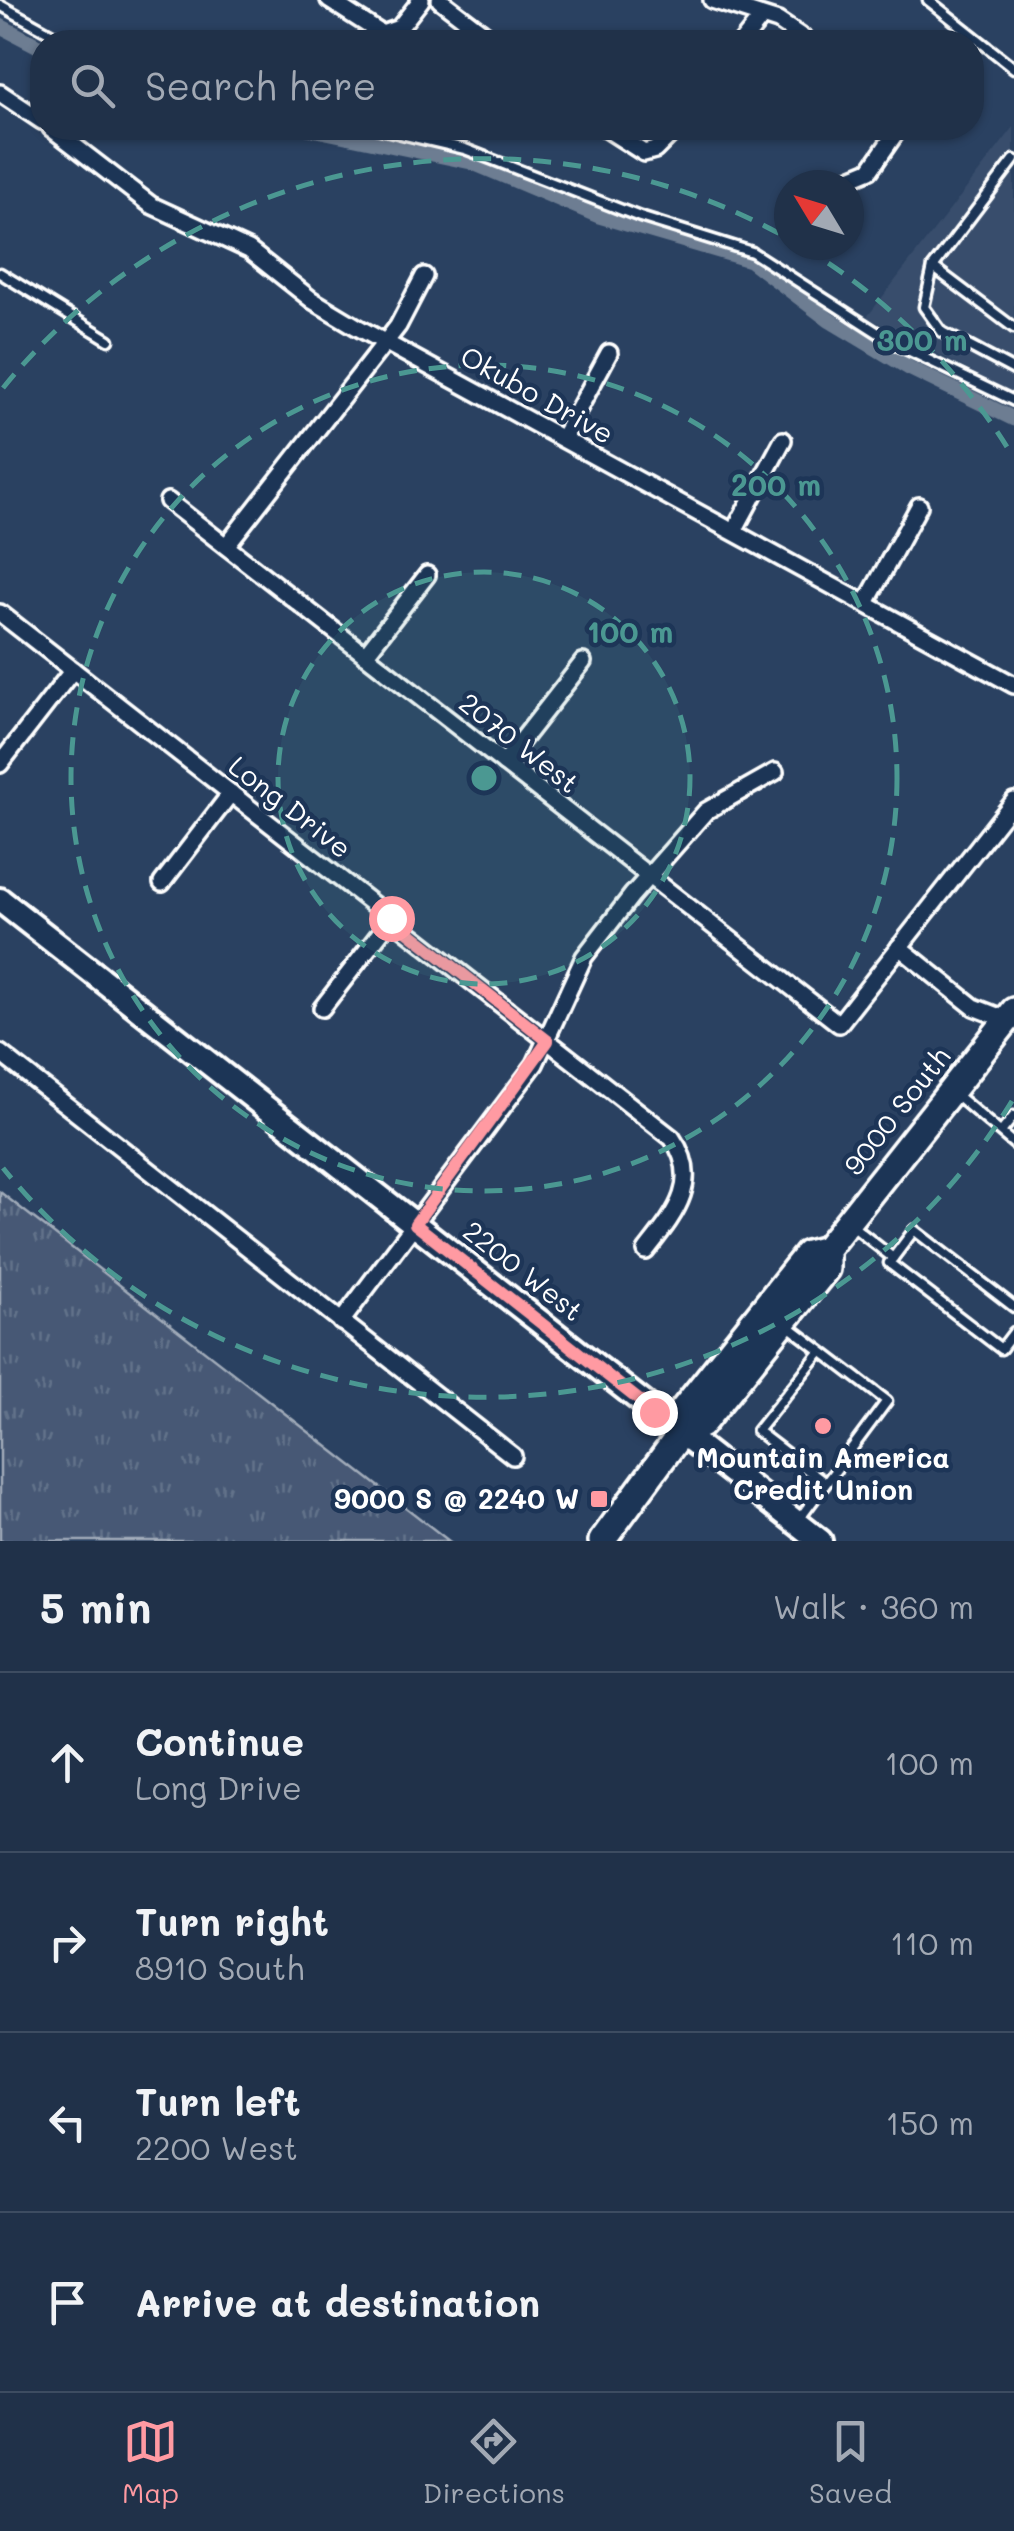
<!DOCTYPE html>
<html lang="en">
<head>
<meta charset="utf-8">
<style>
  :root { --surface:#203149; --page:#2d3d53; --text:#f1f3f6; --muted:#a2a9b4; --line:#3d4c61; --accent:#ff9aa2 }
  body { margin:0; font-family:Mali,sans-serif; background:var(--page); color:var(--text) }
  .compass { position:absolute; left:774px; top:170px; width:90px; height:90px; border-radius:50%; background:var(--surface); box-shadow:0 2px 8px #0004; rotate:308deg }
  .stop { position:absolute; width:30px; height:30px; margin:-22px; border:8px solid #ff9aa2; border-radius:50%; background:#fff }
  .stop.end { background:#ff9aa2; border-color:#fff; box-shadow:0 2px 10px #0008 }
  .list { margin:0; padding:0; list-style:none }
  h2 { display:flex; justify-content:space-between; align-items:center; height:130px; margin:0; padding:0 40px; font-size:42px }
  h2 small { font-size:32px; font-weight:400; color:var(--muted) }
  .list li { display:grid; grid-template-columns:65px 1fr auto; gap:30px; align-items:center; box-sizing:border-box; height:180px; padding:0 40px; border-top:2px solid var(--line) }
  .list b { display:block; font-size:38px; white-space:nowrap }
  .list p { margin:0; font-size:32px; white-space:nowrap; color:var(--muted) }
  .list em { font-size:32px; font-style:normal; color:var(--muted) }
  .icon { flex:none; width:55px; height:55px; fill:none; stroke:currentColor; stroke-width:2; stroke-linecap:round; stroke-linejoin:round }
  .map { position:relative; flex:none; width:1014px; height:1541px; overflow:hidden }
  .search { position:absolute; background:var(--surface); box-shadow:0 2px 8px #0004; left:30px; right:30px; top:30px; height:110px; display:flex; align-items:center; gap:25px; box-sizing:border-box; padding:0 35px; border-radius:40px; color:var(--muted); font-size:38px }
  .sheet { height:850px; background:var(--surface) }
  nav { display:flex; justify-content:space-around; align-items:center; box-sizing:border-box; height:140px; border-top:2px solid var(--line); background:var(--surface); font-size:28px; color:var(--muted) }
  nav a { display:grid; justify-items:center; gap:5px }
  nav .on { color:var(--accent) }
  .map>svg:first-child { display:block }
  .built { fill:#394e6c }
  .grass { fill:url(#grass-tufts); stroke:#a2acba; stroke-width:2.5 }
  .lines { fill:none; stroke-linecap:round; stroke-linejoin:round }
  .canal { stroke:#6d7d92; stroke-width:15 }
  .lane-casing { stroke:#fff; stroke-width:15 }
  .street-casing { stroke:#fff; stroke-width:22 }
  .secondary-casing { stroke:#fff; stroke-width:30 }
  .primary-casing { stroke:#fff; stroke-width:32 }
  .lane { stroke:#1d3557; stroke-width:8 }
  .street { stroke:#1d3557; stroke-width:15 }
  .secondary { stroke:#1d3557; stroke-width:22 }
  .primary { stroke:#1d3557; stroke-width:25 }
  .route { stroke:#ff9aa2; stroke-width:12 }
  .ring { fill:none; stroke:#4b9892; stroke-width:5; stroke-dasharray:18 12 }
  .poi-dot { fill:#ff9aa2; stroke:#1d3557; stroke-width:4 }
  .labels { text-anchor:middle; stroke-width:9; stroke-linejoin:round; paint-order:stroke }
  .street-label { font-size:28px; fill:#fff; stroke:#1d3557 }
  .poi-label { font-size:28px; font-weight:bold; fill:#fff; stroke:#1d3557 }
  .centre { fill:#4b9892; stroke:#1d3557; stroke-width:5 }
  .ring-label { font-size:30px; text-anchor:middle; font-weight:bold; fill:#4b9892; stroke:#1d3557; stroke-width:9; stroke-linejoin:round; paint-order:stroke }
</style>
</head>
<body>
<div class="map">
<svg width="1014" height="1541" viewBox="0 0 1014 1541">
  <defs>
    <pattern id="grass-tufts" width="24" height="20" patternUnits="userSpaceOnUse" patternTransform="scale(2.5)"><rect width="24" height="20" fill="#465975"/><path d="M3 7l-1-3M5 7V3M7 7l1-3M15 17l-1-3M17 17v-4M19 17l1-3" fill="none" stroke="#62728a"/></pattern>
  </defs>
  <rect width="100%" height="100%" fill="#2a4161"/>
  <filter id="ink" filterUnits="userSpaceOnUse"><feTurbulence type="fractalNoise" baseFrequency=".01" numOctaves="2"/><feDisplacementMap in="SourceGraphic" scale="20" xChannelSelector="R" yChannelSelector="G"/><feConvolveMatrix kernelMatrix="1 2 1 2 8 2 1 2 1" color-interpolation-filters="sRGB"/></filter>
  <g filter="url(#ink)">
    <path class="built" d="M 1014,127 L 1014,394 L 867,317 Z"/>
    <path class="grass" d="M 0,1192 L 449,1541 L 0,1541 Z"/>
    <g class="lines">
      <g class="canal">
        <path d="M 0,26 L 42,48"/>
        <path d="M 307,128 L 471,162 L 599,216 L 750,260 L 829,320 L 909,368 L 1014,419"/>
      </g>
      <defs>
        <g id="lane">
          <path d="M 928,0 L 1014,68"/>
          <path d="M 0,5 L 67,42"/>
          <path d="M 376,128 L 465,149 L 640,217 L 752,252 L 897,345 L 1014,401"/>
          <path d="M 1014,160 L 933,267 L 924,307 L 942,332 L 1014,370"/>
          <path d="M 933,267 L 1014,328"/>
          <path d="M 0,273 L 109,340"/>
          <path d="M 955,1094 L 1014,1144"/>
          <path d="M 1002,1131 L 1014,1116"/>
          <path d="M 851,1225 L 893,1258 L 889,1263 L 1001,1349 L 1014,1332"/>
          <path d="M 893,1258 L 914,1230 L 1014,1307"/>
          <path d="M 787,1325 L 887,1401 L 797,1522"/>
          <path d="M 821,1351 L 757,1431 L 825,1483"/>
        </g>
        <g id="street">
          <path d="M 329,0 L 382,34 L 399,28 L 421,0"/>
          <path d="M 440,0 L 495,42"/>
          <path d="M 712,0 L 778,21 L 809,42"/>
          <path d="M 742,42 L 762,17"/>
          <path d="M 0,93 L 42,121"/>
          <path d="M 51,128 L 151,205 L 249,250 L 312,300 L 357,327 L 1014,685"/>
          <path d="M 605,128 L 644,153 L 655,150 L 677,128"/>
          <path d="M 841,182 L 870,170 L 899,128"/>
          <path d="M 563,438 L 609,353"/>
          <path d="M 168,501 L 839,1024 L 1014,801"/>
          <path d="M 734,531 L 783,440"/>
          <path d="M 226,546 L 398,326 L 424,276"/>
          <path d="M 866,603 L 919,506"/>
          <path d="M 0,613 L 672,1138 C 703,1182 674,1215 646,1251"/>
          <path d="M 365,655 L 427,575"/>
          <path d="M 504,763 L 583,662"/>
          <path d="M 0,764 L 73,670"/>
          <path d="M 162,883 L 231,793"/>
          <path d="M 899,947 L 974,1007 L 1010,1021"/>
          <path d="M 322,1008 L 391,919"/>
          <path d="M 0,1053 L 513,1456"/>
          <path d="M 341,1322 L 535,1064 L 584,957 L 632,895 L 706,811 L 775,772"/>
        </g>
        <path id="secondary" d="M 0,900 L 820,1541"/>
        <g id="primary">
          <path d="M 681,1433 L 701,1425 L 826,1269 L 826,1249"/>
          <path d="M 602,1541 L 681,1433 L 683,1410 L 807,1254 L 826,1249 L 1014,1011"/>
        </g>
      </defs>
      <use href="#lane" class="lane-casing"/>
      <use href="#street" class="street-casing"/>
      <use href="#secondary" class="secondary-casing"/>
      <use href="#primary" class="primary-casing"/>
      <use href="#lane" class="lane"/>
      <use href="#street" class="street"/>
      <use href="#secondary" class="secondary"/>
      <use href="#primary" class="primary"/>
    </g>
  </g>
  <g class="lines" filter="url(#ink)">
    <path class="route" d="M 391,918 L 548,1041 L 415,1224 L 654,1412"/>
  </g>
  <circle cx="484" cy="778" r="206" fill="#4b9892" fill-opacity=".12"/>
  <g class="ring">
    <circle cx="484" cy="778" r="206"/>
    <circle cx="484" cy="778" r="413"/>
    <path d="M1012 1101A619 619 0 0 1 3 1168M3 388A619 619 0 0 1 789 239M803 247A619 619 0 0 1 1012 455"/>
  </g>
  <g class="poi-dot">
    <circle cx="823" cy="1426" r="10"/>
    <rect x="589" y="1489" width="20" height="20" rx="5"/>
  </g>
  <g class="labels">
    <g class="street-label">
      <text transform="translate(537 395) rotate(29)" y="10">Okubo Drive</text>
      <text transform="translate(519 743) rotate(38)" y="10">2070 West</text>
      <text transform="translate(290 807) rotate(38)" y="10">Long Drive</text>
      <text transform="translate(897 1111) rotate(-52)" y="10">9000 South</text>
      <text transform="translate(523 1271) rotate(38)" y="10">2200 West</text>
    </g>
    <g class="poi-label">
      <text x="823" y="1468">Mountain America<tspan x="823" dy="32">Credit Union</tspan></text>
      <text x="579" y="1509" text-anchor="end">9000 S @ 2240 W</text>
    </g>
  </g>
  <circle cx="484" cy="778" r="15" class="centre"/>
  <g class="ring-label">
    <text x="922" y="351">300 m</text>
    <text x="776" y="496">200 m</text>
    <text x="630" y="643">100 m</text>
  </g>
</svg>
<svg class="compass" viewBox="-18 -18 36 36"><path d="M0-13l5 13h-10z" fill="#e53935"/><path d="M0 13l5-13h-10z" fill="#a2a9b4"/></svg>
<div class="stop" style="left:391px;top:918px"></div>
<div class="stop end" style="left:654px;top:1412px"></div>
<div class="search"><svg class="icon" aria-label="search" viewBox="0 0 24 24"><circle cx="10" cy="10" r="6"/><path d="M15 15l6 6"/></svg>Search here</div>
</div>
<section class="sheet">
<h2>5 min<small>Walk · 360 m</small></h2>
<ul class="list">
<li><svg class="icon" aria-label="ahead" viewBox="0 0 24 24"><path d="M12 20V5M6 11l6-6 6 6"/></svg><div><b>Continue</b><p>Long Drive</p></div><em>100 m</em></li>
<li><svg class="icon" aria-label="right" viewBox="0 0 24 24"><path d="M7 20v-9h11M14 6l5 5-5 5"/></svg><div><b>Turn right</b><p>8910 South</p></div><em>110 m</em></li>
<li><svg class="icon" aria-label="left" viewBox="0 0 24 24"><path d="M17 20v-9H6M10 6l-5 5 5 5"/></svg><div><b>Turn left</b><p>2200 West</p></div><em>150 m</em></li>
<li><svg class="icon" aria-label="arrive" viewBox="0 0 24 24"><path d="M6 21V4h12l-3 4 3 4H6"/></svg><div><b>Arrive at destination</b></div></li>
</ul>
</section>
<nav>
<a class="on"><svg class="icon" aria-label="map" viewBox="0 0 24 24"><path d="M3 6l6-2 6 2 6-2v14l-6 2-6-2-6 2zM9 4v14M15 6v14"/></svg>Map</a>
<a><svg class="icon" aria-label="directions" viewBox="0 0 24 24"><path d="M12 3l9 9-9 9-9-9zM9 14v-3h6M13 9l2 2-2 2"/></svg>Directions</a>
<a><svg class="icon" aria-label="saved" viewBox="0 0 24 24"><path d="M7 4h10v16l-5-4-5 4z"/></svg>Saved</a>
</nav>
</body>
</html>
